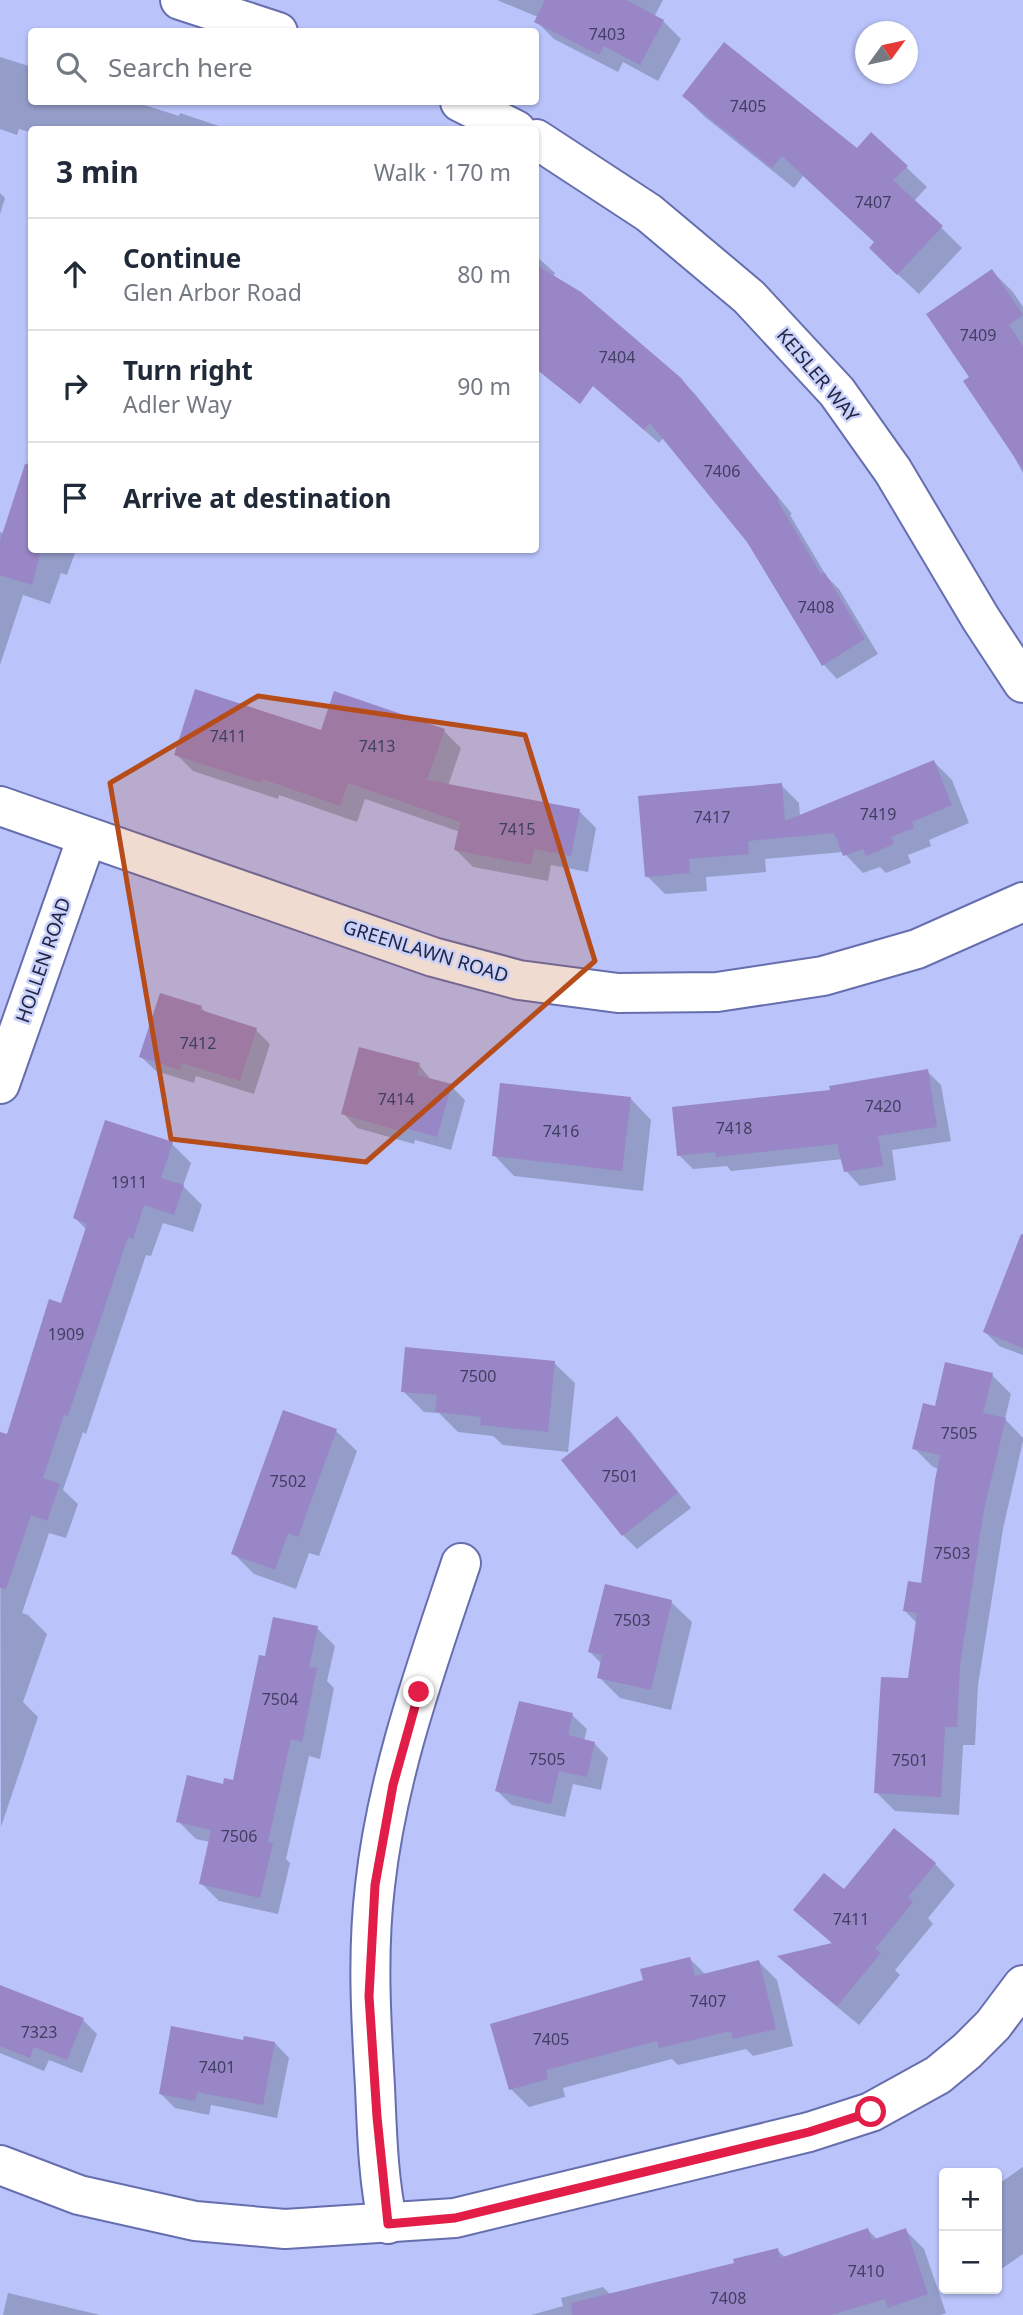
<!DOCTYPE html>
<html lang="en">
<head>
<meta charset="utf-8">
<style>
  :root { --surface:#fff; --page:#f2f2f3; --text:#1f2937; --muted:#747a83; --line:#e0e1e3 }
  body { margin:0; font-family:"Noto Sans",sans-serif; background:var(--page); color:var(--text) }
  .controls { position:absolute; right:21px; bottom:21px; display:grid; overflow:hidden; border-radius:7px; box-shadow:0 2px 5px #0004 }
  .controls button { width:63px; height:63px; display:grid; place-items:center; padding:0; border:0; border-bottom:2px solid var(--line); background:var(--surface); color:var(--text); font:35px sans-serif }
  .compass { position:absolute; left:855px; top:21px; width:63px; height:63px; border-radius:50%; background:var(--surface); box-shadow:0 2px 5px #0004; rotate:57deg }
  .stop { position:absolute; width:21px; height:21px; margin:-16px; border:5px solid #e11d48; border-radius:50%; background:#fff }
  .stop.end { background:#e11d48; border-color:#fff; box-shadow:0 2px 7px #0008 }
  .list { margin:0; padding:0; list-style:none }
  h2 { display:flex; justify-content:space-between; align-items:center; height:91px; margin:0; padding:0 28px; font-size:30px }
  h2 small { font-size:23px; font-weight:400; color:var(--muted) }
  .list li { display:grid; grid-template-columns:46px 1fr auto; gap:21px; align-items:center; box-sizing:border-box; height:112px; padding:0 28px; border-top:2px solid var(--line) }
  .list b { display:block; font-size:26px; white-space:nowrap }
  .list p { margin:0; font-size:23px; white-space:nowrap; color:var(--muted) }
  .list em { font-size:23px; font-style:normal; color:var(--muted) }
  .icon { flex:none; width:38px; height:38px; fill:none; stroke:currentColor; stroke-width:2; stroke-linecap:round; stroke-linejoin:round }
  .map { position:relative; flex:none; width:1023px; height:2315px; overflow:hidden }
  .search { position:absolute; background:var(--surface); box-shadow:0 2px 5px #0004; left:28px; top:28px; width:511px; height:77px; display:flex; align-items:center; gap:18px; box-sizing:border-box; padding:0 24px; border-radius:7px; color:var(--muted); font-size:26px }
  .panel { position:absolute; background:var(--surface); box-shadow:0 2px 5px #0004; left:28px; top:126px; width:511px; height:427px; border-radius:7px }
  .map>svg:first-child { display:block }
  .shadow { fill:#0003 }
  .building { fill:#9986c6 }
  .lines { fill:none; stroke-linecap:round; stroke-linejoin:round }
  .minor-casing { stroke:#666ead; stroke-width:42 }
  .minor { stroke:#fff; stroke-width:38 }
  .route { stroke:#e11d48; stroke-width:9 }
  .marked { fill:#b64c19; fill-opacity:0.2; stroke:#b64c19; stroke-width:5; stroke-linejoin:round }
  .labels { text-anchor:middle; stroke-width:5; stroke-linejoin:round; paint-order:stroke }
  .number-label { font-size:16px; fill:#403e62 }
  .street-label { font-size:19px; fill:#222640; stroke:#cad2fc }
</style>
</head>
<body>
<div class="map">
<svg width="1023" height="2315" viewBox="0 0 1023 2315">
  <rect width="100%" height="100%" fill="#bac4fb"/>
  <g class="shadow">
    <path d="M 497,0 L 663,0 L 654,17 L 663,21 L 681,39 L 658,81 L 623,62 L 618,72 L 554,39 L 536,21 L 538,17 Z"/>
    <path d="M 0,57 L 32,67 L 32,102 L 135,102 L 179,116 L 180,113 L 231,130 L 32,130 L 32,133 L 19,129 L 17,135 L 0,129 Z"/>
    <path d="M 684,96 L 906,167 L 927,187 L 914,201 L 962,248 L 919,294 L 892,269 L 876,243 L 803,176 L 794,188 L 705,117 Z"/>
    <path d="M 0,193 L 5,198 L 0,214 Z"/>
    <path d="M 536,256 L 555,273 L 553,277 L 679,379 L 695,394 L 792,514 L 790,515 L 827,577 L 839,589 L 878,654 L 837,679 L 823,664 L 748,541 L 664,437 L 659,443 L 592,385 L 584,362 L 536,334 Z"/>
    <path d="M 992,271 L 1013,292 L 1023,307 L 1023,473 L 971,378 Z"/>
    <path d="M 32,450 L 32,550 L 76,550 L 67,575 L 61,573 L 50,604 L 23,595 L 0,665 L 0,532 L 4,533 Z"/>
    <path d="M 444,731 L 461,748 L 448,786 L 579,811 L 596,828 L 588,872 L 551,865 L 548,881 L 473,867 L 456,850 L 460,832 L 365,799 L 357,822 L 279,795 L 278,799 L 193,771 L 176,754 L 322,732 Z"/>
    <path d="M 934,762 L 952,780 L 969,823 L 929,840 L 931,846 L 908,855 L 911,863 L 886,873 L 880,867 L 863,873 L 843,852 L 765,859 L 766,872 L 706,877 L 707,891 L 665,894 L 647,876 L 781,785 L 799,803 L 800,817 Z"/>
    <path d="M 201,1008 L 208,1014 L 256,1030 L 270,1044 L 254,1094 L 196,1076 L 194,1083 L 156,1071 L 141,1057 Z"/>
    <path d="M 419,1065 L 432,1081 L 451,1086 L 465,1100 L 451,1150 L 415,1140 L 414,1144 L 357,1128 L 343,1113 Z"/>
    <path d="M 927,1071 L 941,1085 L 951,1141 L 892,1150 L 896,1180 L 860,1186 L 846,1171 L 843,1159 L 731,1171 L 727,1166 L 693,1169 L 679,1155 L 832,1092 Z"/>
    <path d="M 631,1099 L 651,1120 L 643,1191 L 514,1176 L 494,1155 Z"/>
    <path d="M 106,1122 L 172,1144 L 191,1163 L 183,1186 L 202,1205 L 193,1232 L 163,1223 L 151,1256 L 146,1255 L 86,1434 L 83,1432 L 63,1490 L 78,1504 L 66,1538 L 49,1533 L 22,1613 L 28,1615 L 47,1634 L 23,1702 L 38,1717 L 1,1827 L 0,1434 L 8,1437 L 62,1305 L 87,1230 L 75,1218 Z"/>
    <path d="M 1023,1233 L 1023,1355 L 999,1346 L 985,1332 Z"/>
    <path d="M 554,1363 L 575,1383 L 568,1452 L 503,1445 L 493,1436 L 458,1432 L 439,1413 L 424,1412 L 403,1391 Z"/>
    <path d="M 992,1375 L 1011,1394 L 1005,1419 L 1023,1438 L 1023,1441 L 1003,1529 L 978,1685 L 975,1745 L 963,1745 L 959,1815 L 895,1811 L 876,1792 L 909,1680 L 917,1623 L 905,1611 L 923,1585 L 939,1469 L 933,1467 L 914,1448 L 936,1408 Z"/>
    <path d="M 617,1418 L 631,1432 L 691,1508 L 637,1549 L 623,1535 L 564,1460 Z"/>
    <path d="M 336,1431 L 357,1451 L 319,1556 L 309,1553 L 296,1589 L 254,1574 L 233,1553 Z"/>
    <path d="M 671,1602 L 692,1622 L 671,1710 L 620,1698 L 599,1677 L 602,1664 L 590,1652 Z"/>
    <path d="M 317,1628 L 335,1646 L 327,1681 L 334,1688 L 320,1759 L 309,1756 L 286,1859 L 290,1863 L 278,1914 L 219,1901 L 201,1883 L 210,1842 L 196,1839 L 178,1821 L 224,1786 L 234,1783 L 266,1658 Z"/>
    <path d="M 572,1715 L 587,1729 L 584,1741 L 594,1743 L 608,1758 L 601,1790 L 573,1784 L 565,1817 L 512,1805 L 497,1791 Z"/>
    <path d="M 935,1864 L 955,1885 L 928,1918 L 933,1924 L 895,1970 L 900,1975 L 859,2025 L 800,1976 L 781,1957 L 833,1944 L 796,1910 L 844,1892 Z"/>
    <path d="M 690,1959 L 706,1975 L 759,1962 L 777,1980 L 793,2046 L 753,2056 L 746,2049 L 678,2065 L 672,2059 L 563,2088 L 565,2097 L 529,2107 L 511,2089 Z"/>
    <path d="M 0,1987 L 83,2020 L 97,2034 L 82,2073 L 49,2060 L 44,2071 L 0,2053 Z"/>
    <path d="M 245,2042 L 275,2043 L 289,2058 L 277,2118 L 211,2105 L 209,2115 L 175,2108 L 161,2094 Z"/>
    <path d="M 1023,2167 L 1023,2254 L 997,2272 L 997,2185 Z"/>
    <path d="M 868,2230 L 878,2240 L 905,2230 L 924,2249 L 946,2313 L 941,2315 L 531,2315 L 563,2306 L 561,2298 L 603,2287 L 610,2294 L 736,2264 L 777,2250 L 786,2258 Z"/>
    <path d="M 8,2293 L 100,2315 L 3,2315 Z"/>
  </g>
  <g class="building">
    <path d="M 545,0 L 626,0 L 664,20 L 640,65 L 604,46 L 599,55 L 534,22 Z"/>
    <path d="M 724,42 L 857,148 L 871,132 L 908,166 L 893,180 L 943,226 L 897,275 L 869,248 L 874,242 L 782,156 L 772,168 L 682,96 Z"/>
    <path d="M 536,265 L 581,292 L 681,378 L 779,499 L 777,500 L 821,574 L 825,573 L 865,639 L 822,666 L 747,542 L 650,423 L 644,430 L 593,386 L 580,404 L 536,369 Z"/>
    <path d="M 992,269 L 1023,315 L 1009,325 L 1023,346 L 1023,470 L 963,381 L 969,377 L 926,314 Z"/>
    <path d="M 25,464 L 32,465 L 32,550 L 41,550 L 32,585 L 0,575 L 0,541 Z"/>
    <path d="M 195,689 L 321,730 L 334,691 L 445,729 L 427,780 L 580,809 L 571,856 L 534,849 L 531,865 L 454,850 L 460,822 L 348,783 L 340,806 L 262,779 L 261,783 L 174,755 Z"/>
    <path d="M 934,760 L 952,805 L 912,822 L 914,828 L 891,837 L 894,844 L 866,856 L 863,849 L 843,856 L 834,833 L 748,841 L 749,854 L 689,859 L 690,873 L 645,877 L 638,796 L 782,783 L 785,821 Z"/>
    <path d="M 160,993 L 202,1006 L 201,1010 L 257,1028 L 240,1081 L 182,1063 L 180,1070 L 139,1057 Z"/>
    <path d="M 359,1047 L 420,1063 L 417,1075 L 452,1084 L 437,1137 L 401,1127 L 400,1131 L 341,1114 Z"/>
    <path d="M 928,1069 L 937,1127 L 878,1136 L 883,1166 L 844,1172 L 837,1144 L 716,1157 L 715,1152 L 677,1156 L 672,1107 L 830,1090 L 829,1086 Z"/>
    <path d="M 500,1083 L 631,1097 L 622,1171 L 492,1156 Z"/>
    <path d="M 105,1120 L 173,1142 L 161,1178 L 184,1185 L 174,1215 L 144,1205 L 133,1239 L 128,1237 L 68,1416 L 64,1415 L 43,1478 L 60,1484 L 47,1521 L 31,1515 L 6,1589 L 0,1588 L 0,1432 L 7,1434 L 49,1299 L 61,1303 L 87,1224 L 73,1218 Z"/>
    <path d="M 1021,1234 L 1023,1235 L 1023,1348 L 983,1332 Z"/>
    <path d="M 405,1347 L 555,1361 L 548,1432 L 480,1425 L 481,1417 L 435,1412 L 437,1395 L 401,1392 Z"/>
    <path d="M 945,1362 L 993,1373 L 983,1413 L 1006,1418 L 984,1509 L 960,1665 L 957,1727 L 945,1727 L 941,1797 L 874,1793 L 881,1677 L 908,1678 L 917,1613 L 903,1611 L 908,1581 L 921,1583 L 935,1480 L 940,1455 L 912,1449 L 923,1403 L 935,1406 Z"/>
    <path d="M 283,1410 L 337,1429 L 298,1537 L 288,1533 L 275,1570 L 231,1554 Z"/>
    <path d="M 617,1416 L 678,1493 L 622,1536 L 561,1460 Z"/>
    <path d="M 605,1584 L 672,1600 L 651,1690 L 597,1678 L 602,1655 L 588,1652 Z"/>
    <path d="M 273,1617 L 318,1626 L 309,1667 L 317,1668 L 302,1742 L 291,1739 L 268,1842 L 273,1843 L 260,1898 L 199,1884 L 211,1830 L 176,1822 L 187,1775 L 223,1784 L 224,1778 L 233,1780 L 259,1655 L 265,1656 Z"/>
    <path d="M 519,1701 L 573,1713 L 568,1735 L 595,1742 L 587,1777 L 559,1771 L 551,1804 L 495,1791 Z"/>
    <path d="M 894,1828 L 936,1863 L 908,1897 L 913,1902 L 875,1949 L 881,1953 L 837,2006 L 777,1956 L 832,1943 L 793,1910 L 824,1873 L 844,1889 Z"/>
    <path d="M 690,1957 L 695,1976 L 759,1960 L 776,2029 L 733,2039 L 731,2031 L 659,2048 L 657,2041 L 546,2070 L 548,2079 L 509,2090 L 490,2024 L 643,1980 L 640,1969 Z"/>
    <path d="M 0,1985 L 84,2018 L 67,2060 L 34,2047 L 30,2058 L 0,2046 Z"/>
    <path d="M 171,2026 L 243,2040 L 244,2036 L 275,2042 L 263,2105 L 197,2092 L 195,2101 L 159,2094 Z"/>
    <path d="M 868,2228 L 872,2240 L 906,2228 L 928,2294 L 888,2308 L 885,2299 L 831,2315 L 572,2315 L 571,2303 L 734,2263 L 733,2259 L 778,2248 L 780,2258 Z"/>
  </g>
  <g class="lines">
    <defs>
      <g id="minor">
        <path d="M 180,0 L 278,32"/>
        <path d="M 460,102 L 516,130"/>
        <path d="M 536,139 L 649,213 L 749,297 L 837,392 L 893,471 L 981,619 L 1023,683"/>
        <path d="M 0,806 L 433,957 L 519,980 L 618,993 L 717,992 L 823,976 L 917,949 L 1023,902"/>
        <path d="M 0,1084 L 87,837"/>
        <path d="M 0,2165 L 79,2195 L 195,2221 L 285,2229 L 455,2218 L 809,2132 L 871,2112 L 938,2075 L 967,2051 L 993,2025 L 1023,1985"/>
        <path d="M 388,2224 C 378,2180 377,2132 375,2087 C 371,2020 367,1952 375,1886 C 387,1775 426,1668 461,1563"/>
      </g>
    </defs>
    <use href="#minor" class="minor-casing"/>
    <use href="#minor" class="minor"/>
  </g>
  <g class="lines">
    <path class="route" d="M 419,1692 L 393,1785 L 375,1885 L 369,1996 L 377,2117 L 388,2224 L 455,2218 L 809,2132 L 871,2112"/>
  </g>
  <path class="marked" d="M 258,696 L 525,735 L 595,961 L 366,1162 L 171,1139 L 110,783 Z"/>
  <g class="labels">
    <g class="number-label">
      <text x="607" y="40">7403</text>
      <text x="748" y="112">7405</text>
      <text x="873" y="208">7407</text>
      <text x="978" y="341">7409</text>
      <text x="617" y="363">7404</text>
      <text x="722" y="477">7406</text>
      <text x="816" y="613">7408</text>
      <text x="228" y="742">7411</text>
      <text x="377" y="752">7413</text>
      <text x="878" y="820">7419</text>
      <text x="712" y="823">7417</text>
      <text x="517" y="835">7415</text>
      <text x="198" y="1049">7412</text>
      <text x="396" y="1105">7414</text>
      <text x="883" y="1112">7420</text>
      <text x="734" y="1134">7418</text>
      <text x="561" y="1137">7416</text>
      <text x="129" y="1188">1911</text>
      <text x="66" y="1340">1909</text>
      <text x="478" y="1382">7500</text>
      <text x="959" y="1439">7505</text>
      <text x="620" y="1482">7501</text>
      <text x="288" y="1487">7502</text>
      <text x="952" y="1559">7503</text>
      <text x="632" y="1626">7503</text>
      <text x="280" y="1705">7504</text>
      <text x="547" y="1765">7505</text>
      <text x="910" y="1766">7501</text>
      <text x="239" y="1842">7506</text>
      <text x="851" y="1925">7411</text>
      <text x="708" y="2007">7407</text>
      <text x="39" y="2038">7323</text>
      <text x="551" y="2045">7405</text>
      <text x="217" y="2073">7401</text>
      <text x="866" y="2277">7410</text>
      <text x="728" y="2304">7408</text>
    </g>
    <g class="street-label">
      <text transform="translate(818 375) rotate(50)" y="7">KEISLER WAY</text>
      <text transform="translate(426 951) rotate(17)" y="7">GREENLAWN ROAD</text>
      <text transform="translate(43 960) rotate(-71)" y="7">HOLLEN ROAD</text>
    </g>
  </g>
</svg>
<div class="controls">
<button>+</button>
<button>−</button>
</div>
<svg class="compass" viewBox="-18 -18 36 36"><path d="M0-13l5 13h-10z" fill="#e53935"/><path d="M0 13l5-13h-10z" fill="#747a83"/></svg>
<div class="stop" style="left:871px;top:2112px"></div>
<div class="stop end" style="left:419px;top:1692px"></div>
<div class="search"><svg class="icon" aria-label="search" viewBox="0 0 24 24"><circle cx="10" cy="10" r="6"/><path d="M15 15l6 6"/></svg>Search here</div>
<section class="panel">
<h2>3 min<small>Walk · 170 m</small></h2>
<ul class="list">
<li><svg class="icon" aria-label="ahead" viewBox="0 0 24 24"><path d="M12 20V5M6 11l6-6 6 6"/></svg><div><b>Continue</b><p>Glen Arbor Road</p></div><em>80 m</em></li>
<li><svg class="icon" aria-label="right" viewBox="0 0 24 24"><path d="M7 20v-9h11M14 6l5 5-5 5"/></svg><div><b>Turn right</b><p>Adler Way</p></div><em>90 m</em></li>
<li><svg class="icon" aria-label="arrive" viewBox="0 0 24 24"><path d="M6 21V4h12l-3 4 3 4H6"/></svg><div><b>Arrive at destination</b></div></li>
</ul>
</section>
</div>
</body>
</html>
